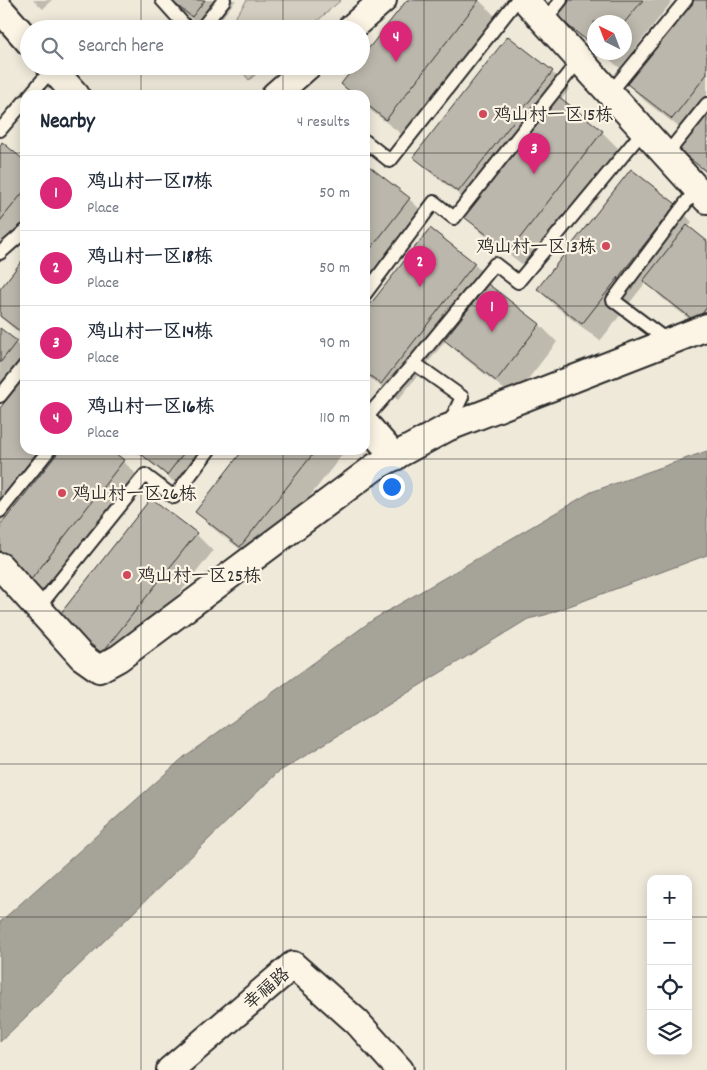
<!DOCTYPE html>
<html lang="en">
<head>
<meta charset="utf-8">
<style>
  :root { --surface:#fff; --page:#f6f6f7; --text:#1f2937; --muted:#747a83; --line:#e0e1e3; --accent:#db2777 }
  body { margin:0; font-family:Dekko,"LXGW WenKai TC",sans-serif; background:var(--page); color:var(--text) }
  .controls { position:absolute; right:15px; bottom:15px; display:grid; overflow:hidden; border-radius:10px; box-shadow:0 2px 12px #0003 }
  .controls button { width:45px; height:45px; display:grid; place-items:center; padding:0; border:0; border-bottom:1px solid var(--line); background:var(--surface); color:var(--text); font:25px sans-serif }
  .compass { position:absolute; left:587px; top:15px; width:45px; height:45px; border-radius:50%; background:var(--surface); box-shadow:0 2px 12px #0003; rotate:318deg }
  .you { position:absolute; left:391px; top:486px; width:18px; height:18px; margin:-12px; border:4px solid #fff; border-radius:50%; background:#1a73e8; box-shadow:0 0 0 8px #1a73e833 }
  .badge { display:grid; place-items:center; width:32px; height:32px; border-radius:50%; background:var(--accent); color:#fff; font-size:16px; font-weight:700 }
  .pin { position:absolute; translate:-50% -41px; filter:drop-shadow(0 1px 2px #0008) }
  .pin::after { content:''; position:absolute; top:26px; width:18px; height:15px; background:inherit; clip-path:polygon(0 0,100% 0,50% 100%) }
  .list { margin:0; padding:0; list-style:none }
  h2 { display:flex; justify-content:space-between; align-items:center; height:65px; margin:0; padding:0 20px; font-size:21px }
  h2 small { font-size:16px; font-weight:400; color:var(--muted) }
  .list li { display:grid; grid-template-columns:32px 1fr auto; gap:15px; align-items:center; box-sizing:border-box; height:75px; padding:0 20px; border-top:1px solid var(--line) }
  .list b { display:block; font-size:19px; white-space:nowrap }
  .list p { margin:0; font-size:16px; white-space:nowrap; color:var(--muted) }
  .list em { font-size:16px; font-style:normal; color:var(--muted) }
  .icon { flex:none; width:28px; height:28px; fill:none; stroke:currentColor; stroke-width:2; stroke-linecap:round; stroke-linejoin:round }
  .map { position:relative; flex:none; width:707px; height:1070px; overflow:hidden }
  .search { position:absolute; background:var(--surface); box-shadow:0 2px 12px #0003; left:20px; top:20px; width:350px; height:55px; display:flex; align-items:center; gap:12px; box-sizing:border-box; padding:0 18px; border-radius:28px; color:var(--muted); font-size:19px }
  .panel { position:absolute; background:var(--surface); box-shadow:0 2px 12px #0003; left:20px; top:90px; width:350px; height:365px; border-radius:15px }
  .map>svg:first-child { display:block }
  .green { fill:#d2cdc0; stroke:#7e7c76 }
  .water { fill:#a6a399; stroke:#75736d }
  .shadow { fill:#0003 }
  .building { fill:#bcb7ac; stroke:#2b2b2b }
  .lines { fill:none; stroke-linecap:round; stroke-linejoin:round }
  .lane-casing { stroke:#2b2b2b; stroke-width:16 }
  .street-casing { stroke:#2b2b2b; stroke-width:30 }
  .lane { stroke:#fcf5e5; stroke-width:12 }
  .street { stroke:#fcf5e5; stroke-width:26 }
  .grid { fill:none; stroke:#2b2b2b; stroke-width:1; stroke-opacity:0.55 }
  .poi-dot { fill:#d1495b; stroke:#fcf5e5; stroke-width:2 }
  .labels { text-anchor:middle; stroke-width:4.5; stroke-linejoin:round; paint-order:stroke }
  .poi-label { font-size:18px; fill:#2b2b2b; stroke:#fcf5e5; text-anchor:start }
  .street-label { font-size:18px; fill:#2b2b2b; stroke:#fcf5e5 }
</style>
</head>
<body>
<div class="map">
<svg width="707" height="1070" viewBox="0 0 707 1070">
  <rect width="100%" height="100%" fill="#efe9da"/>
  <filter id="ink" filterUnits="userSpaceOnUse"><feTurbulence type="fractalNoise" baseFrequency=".02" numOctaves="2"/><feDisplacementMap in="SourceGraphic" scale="10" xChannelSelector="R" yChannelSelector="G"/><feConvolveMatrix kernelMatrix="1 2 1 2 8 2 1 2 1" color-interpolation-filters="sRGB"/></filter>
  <g filter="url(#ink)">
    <g class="green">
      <path d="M 247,0 L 341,0 L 308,29 L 227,29 Z"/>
      <path d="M 238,66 L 265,66 L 249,80 Z"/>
    </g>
    <path class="water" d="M 707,451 L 707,555 L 545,615 L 528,619 L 277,773 L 0,1042 L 0,922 L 184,757 L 374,619 L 591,492 Z"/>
    <g class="shadow">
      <path d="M 33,0 L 52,0 L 43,9 Z"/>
      <path d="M 168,0 L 236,0 L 213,29 L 204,29 Z"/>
      <path d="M 408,0 L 479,0 L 496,17 L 404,136 L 365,106 L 365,95 L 353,95 L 342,84 L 361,66 Z"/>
      <path d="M 572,0 L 673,0 L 620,68 L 600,52 L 624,52 L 624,22 L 594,22 L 594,48 L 576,34 L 559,17 Z"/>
      <path d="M 693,0 L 707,0 L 707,174 L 679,149 L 689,135 L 645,101 L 628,84 Z"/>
      <path d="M 552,72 L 569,89 L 561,100 L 602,132 L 619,149 L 527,268 L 483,234 L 466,217 L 474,206 L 432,174 L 415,157 Z"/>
      <path d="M 0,148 L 25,163 L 25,228 L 0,259 Z"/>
      <path d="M 365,165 L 409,199 L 427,216 L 365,295 Z"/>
      <path d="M 675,204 L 692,222 L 688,227 L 707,242 L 707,333 L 662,298 L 646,282 L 600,341 L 555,306 L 538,289 Z"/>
      <path d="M 25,259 L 25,338 L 0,317 L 0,291 Z"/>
      <path d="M 474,264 L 491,281 L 488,285 L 540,325 L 557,342 L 514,397 L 463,357 L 446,340 L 398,400 L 365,374 L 365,313 Z"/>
      <path d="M 0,330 L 25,351 L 25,370 L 0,402 Z"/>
      <path d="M 25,378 L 25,450 L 109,450 L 123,461 L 140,478 L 47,597 L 0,560 L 0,410 Z"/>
      <path d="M 135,450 L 217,450 L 185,491 Z"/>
      <path d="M 245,450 L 346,450 L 258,563 L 214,529 L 197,512 Z"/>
      <path d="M 196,534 L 213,551 L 120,669 L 76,635 Z"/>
    </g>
    <g class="building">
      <path d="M 170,0 L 205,0 L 192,17 Z"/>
      <path d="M 407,0 L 479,0 L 386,120 L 365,103 L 365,95 L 354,95 L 341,84 L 355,66 L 361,66 L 361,58 Z"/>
      <path d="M 570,0 L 643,0 L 624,23 L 594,22 L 594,46 L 557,17 Z"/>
      <path d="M 692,0 L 707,0 L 707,74 L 672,119 L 627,84 Z"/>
      <path d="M 508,36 L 553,71 L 458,192 L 413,157 Z"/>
      <path d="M 558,96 L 603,131 L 509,252 L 464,217 Z"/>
      <path d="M 707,111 L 707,172 L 677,149 Z"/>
      <path d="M 2,142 L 25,161 L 25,190 L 0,221 L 0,146 Z"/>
      <path d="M 365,163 L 410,198 L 365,256 Z"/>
      <path d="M 631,169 L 676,204 L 582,324 L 537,289 Z"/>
      <path d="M 687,225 L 707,241 L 707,307 L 696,322 L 643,281 Z"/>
      <path d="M 430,228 L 475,263 L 381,384 L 365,372 L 365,311 Z"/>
      <path d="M 25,257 L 25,335 L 0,316 L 0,289 Z"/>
      <path d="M 488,284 L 540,324 L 496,381 L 444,340 Z"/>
      <path d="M 0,328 L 17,341 L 0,363 Z"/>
      <path d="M 25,376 L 25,450 L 39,450 L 0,500 L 0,408 Z"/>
      <path d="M 60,450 L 111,450 L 124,460 L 30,581 L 0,558 L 0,526 Z"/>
      <path d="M 136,450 L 186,450 L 167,475 Z"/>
      <path d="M 243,450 L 316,450 L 240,547 L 195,512 Z"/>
      <path d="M 151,498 L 197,533 L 102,653 L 57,618 Z"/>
    </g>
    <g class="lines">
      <defs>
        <g id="lane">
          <path d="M 162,0 L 188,29"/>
          <path d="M 544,21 L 561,0"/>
          <path d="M 201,29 L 224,0"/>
          <path d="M 610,93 L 686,0"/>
          <path d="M 30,95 L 52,69"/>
          <path d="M 0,130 L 25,101"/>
          <path d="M 365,141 L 390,161 L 517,0"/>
          <path d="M 666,155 L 707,104"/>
          <path d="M 0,253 L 25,231"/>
          <path d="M 365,294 L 434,202 L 454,218 L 579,60"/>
          <path d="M 669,342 L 613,300 L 697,188"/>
          <path d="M 414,363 L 462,397 L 448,426"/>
          <path d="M 0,396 L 25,365"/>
          <path d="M 365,419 L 414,363 L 495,264 L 518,282 L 644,130"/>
          <path d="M 0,511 L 49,450"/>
          <path d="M 38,608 L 145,475 L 174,497 L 209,450"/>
        </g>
        <g id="street">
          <path d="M 525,0 L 707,200"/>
          <path d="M 0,9 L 29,42"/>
          <path d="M 350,29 L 383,0"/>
          <path d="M 50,66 L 76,95"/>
          <path d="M 275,95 L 308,66"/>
          <path d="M 365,423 L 395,457"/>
          <path d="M 0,566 L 82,657 L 99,669 L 119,658 L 375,467 L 447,428 L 707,327"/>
          <path d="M 170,1070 L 293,965 L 357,1022 L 400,1070"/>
        </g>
      </defs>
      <use href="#lane" class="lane-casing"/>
      <use href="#street" class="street-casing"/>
      <use href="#lane" class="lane"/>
      <use href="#street" class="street"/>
    </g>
  </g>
  <path class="grid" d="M 141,0 L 141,29M 283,0 L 283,29M 424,0 L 424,1070M 566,0 L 566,1070M 141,66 L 141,95M 283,66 L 283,95M 0,153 L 25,153M 365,153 L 707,153M 0,306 L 25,306M 365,306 L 707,306M 141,450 L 141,1070M 283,450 L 283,1070M 0,459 L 707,459M 0,611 L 707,611M 0,764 L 707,764M 0,917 L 651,917M 688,917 L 707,917"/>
  <g class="poi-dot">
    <circle cx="483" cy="114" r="5"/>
    <circle cx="606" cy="246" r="5"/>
    <circle cx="62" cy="493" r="5"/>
    <circle cx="127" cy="575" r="5"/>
  </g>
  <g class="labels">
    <g class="poi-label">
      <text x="493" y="120">鸡山村一区15栋</text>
      <text x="596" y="252" text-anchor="end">鸡山村一区13栋</text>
      <text x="72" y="499">鸡山村一区26栋</text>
      <text x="137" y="581">鸡山村一区25栋</text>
    </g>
    <g class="street-label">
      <text transform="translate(266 988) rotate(-40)" y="6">幸福路</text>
    </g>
  </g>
</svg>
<div class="controls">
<button>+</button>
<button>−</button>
<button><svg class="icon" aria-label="locate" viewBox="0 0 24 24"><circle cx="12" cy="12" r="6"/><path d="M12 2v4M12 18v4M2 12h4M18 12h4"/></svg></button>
<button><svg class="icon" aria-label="layers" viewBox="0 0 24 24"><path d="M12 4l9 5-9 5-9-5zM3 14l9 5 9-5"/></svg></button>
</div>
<svg class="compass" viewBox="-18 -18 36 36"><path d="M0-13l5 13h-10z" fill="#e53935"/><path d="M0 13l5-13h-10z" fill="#747a83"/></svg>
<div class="you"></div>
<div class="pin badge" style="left:492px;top:332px">1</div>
<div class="pin badge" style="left:420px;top:287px">2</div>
<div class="pin badge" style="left:534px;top:174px">3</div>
<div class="pin badge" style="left:396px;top:62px">4</div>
<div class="search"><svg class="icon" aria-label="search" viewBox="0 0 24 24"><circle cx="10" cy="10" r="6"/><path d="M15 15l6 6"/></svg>Search here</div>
<section class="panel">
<h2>Nearby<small>4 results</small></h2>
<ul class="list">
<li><span class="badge">1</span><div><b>鸡山村一区17栋</b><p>Place</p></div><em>50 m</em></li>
<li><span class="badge">2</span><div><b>鸡山村一区18栋</b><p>Place</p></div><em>50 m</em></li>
<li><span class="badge">3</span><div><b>鸡山村一区14栋</b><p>Place</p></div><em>90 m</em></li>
<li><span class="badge">4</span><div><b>鸡山村一区16栋</b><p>Place</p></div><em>110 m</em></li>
</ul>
</section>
</div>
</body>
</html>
